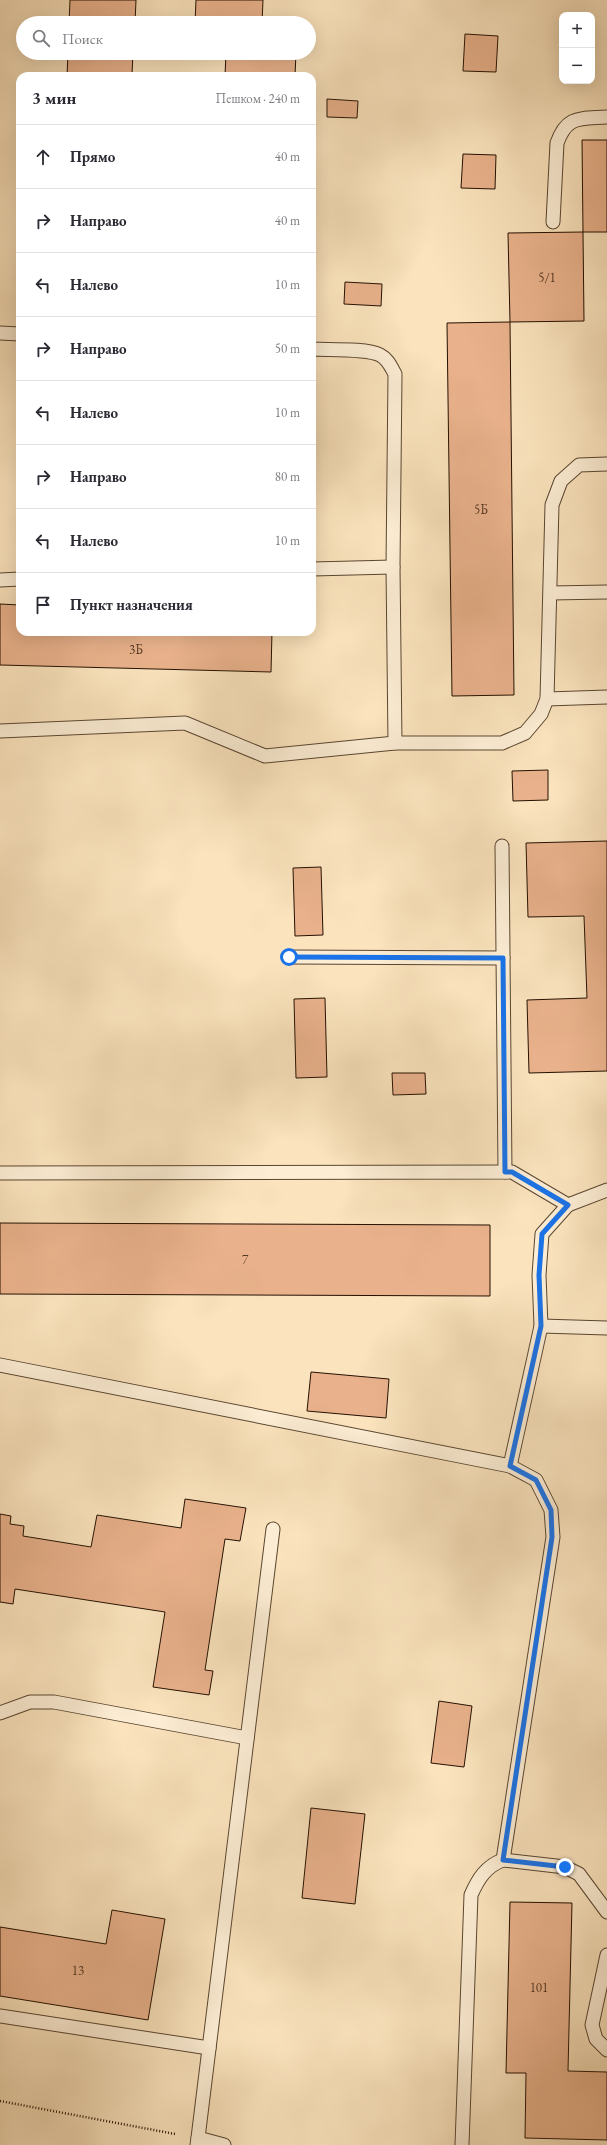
<!DOCTYPE html>
<html lang="ru">
<head>
<meta charset="utf-8">
<style>
  :root { --surface:#fff; --page:#f2f2f3; --text:#2b2b33; --muted:#7c7c81; --line:#e1e1e2 }
  body { margin:0; font-family:"EB Garamond",serif; background:var(--page); color:var(--text) }
  .controls { position:absolute; right:12px; top:12px; display:grid; overflow:hidden; border-radius:8px; box-shadow:0 4px 16px #0002 }
  .controls button { width:36px; height:36px; display:grid; place-items:center; padding:0; border:0; border-bottom:1px solid var(--line); background:var(--surface); color:var(--text); font:20px sans-serif }
  .stop { position:absolute; width:12px; height:12px; margin:-9px; border:3px solid #1a73e8; border-radius:50%; background:#fff }
  .stop.end { background:#1a73e8; border-color:#fff; box-shadow:0 1px 4px #0008 }
  .list { margin:0; padding:0; list-style:none }
  h2 { display:flex; justify-content:space-between; align-items:center; height:52px; margin:0; padding:0 16px; font-size:17px }
  h2 small { font-size:13px; font-weight:400; color:var(--muted) }
  .list li { display:grid; grid-template-columns:26px 1fr auto; gap:12px; align-items:center; box-sizing:border-box; height:64px; padding:0 16px; border-top:1px solid var(--line) }
  .list b { display:block; font-size:15px; white-space:nowrap }
  .list em { font-size:13px; font-style:normal; color:var(--muted) }
  .icon { flex:none; width:22px; height:22px; fill:none; stroke:currentColor; stroke-width:2; stroke-linecap:round; stroke-linejoin:round }
  .map { position:relative; flex:none; width:607px; height:2145px; overflow:hidden }
  .search { position:absolute; background:var(--surface); box-shadow:0 4px 16px #0002; left:16px; top:16px; width:300px; height:44px; display:flex; align-items:center; gap:10px; box-sizing:border-box; padding:0 14px; border-radius:22px; color:var(--muted); font-size:15px }
  .panel { position:absolute; background:var(--surface); box-shadow:0 4px 16px #0002; left:16px; top:72px; width:300px; height:564px; border-radius:12px }
  .map>svg:first-child { display:block }
  .building { fill:#e9b28c; stroke:#251101 }
  .lines { fill:none; stroke-linecap:round; stroke-linejoin:round }
  .service-casing { stroke:#5a4630; stroke-width:15 }
  .path { stroke:#251101; stroke-width:2.5; stroke-dasharray:1 2; stroke-linecap:butt }
  .service { stroke:#fcedd4; stroke-width:13 }
  .route { stroke:#1a73e8; stroke-width:5 }
  .labels { text-anchor:middle; stroke-width:3; stroke-linejoin:round; paint-order:stroke }
  .number-label { font-size:13px; fill:#563924 }
</style>
</head>
<body>
<div class="map">
<svg width="607" height="2145" viewBox="0 0 607 2145">
  <rect width="100%" height="100%" fill="#fae3bd"/>
  <filter id="stains"><feTurbulence type="fractalNoise" baseFrequency=".005" numOctaves="4"/><feColorMatrix values="0 0 0 0 .2 0 0 0 0 .09 0 0 0 0 .02 0 0 0 .5 -.17"/></filter>
  <radialGradient id="worn" r=".72"><stop offset=".6" stop-color="#630" stop-opacity="0"/><stop offset="1" stop-color="#630" stop-opacity=".3"/></radialGradient>
  <g class="building">
    <path d="M 70,0 L 136,0 L 135,23 L 69,23 Z"/>
    <path d="M 196,0 L 263,0 L 262,23 L 195,23 Z"/>
    <path d="M 465,34 L 498,36 L 496,72 L 463,71 Z"/>
    <path d="M 68,53 L 133,53 L 132,74 L 168,76 L 67,76 Z"/>
    <path d="M 226,53 L 296,53 L 295,76 L 225,76 Z"/>
    <path d="M 327,99 L 358,101 L 357,118 L 327,117 Z"/>
    <path d="M 582,140 L 607,140 L 607,232 L 583,232 Z"/>
    <path d="M 463,154 L 496,155 L 495,189 L 461,188 Z"/>
    <path d="M 583,232 L 584,321 L 510,322 L 508,233 Z"/>
    <path d="M 345,282 L 382,284 L 381,306 L 344,304 Z"/>
    <path d="M 510,322 L 514,695 L 452,696 L 447,323 Z"/>
    <path d="M 0,604 L 20,605 L 20,632 L 272,632 L 271,672 L 0,665 Z"/>
    <path d="M 548,770 L 548,800 L 513,801 L 512,771 Z"/>
    <path d="M 607,841 L 607,1071 L 529,1073 L 527,1000 L 587,998 L 584,916 L 528,917 L 526,843 Z"/>
    <path d="M 321,867 L 323,935 L 295,936 L 293,868 Z"/>
    <path d="M 325,998 L 327,1077 L 296,1078 L 294,999 Z"/>
    <path d="M 392,1073 L 425,1073 L 426,1094 L 393,1095 Z"/>
    <path d="M 0,1223 L 490,1225 L 490,1296 L 0,1294 Z"/>
    <path d="M 311,1372 L 389,1379 L 386,1418 L 307,1411 Z"/>
    <path d="M 185,1499 L 246,1508 L 240,1541 L 225,1539 L 205,1670 L 213,1671 L 209,1695 L 153,1687 L 165,1612 L 15,1589 L 13,1604 L 0,1602 L 0,1514 L 11,1516 L 10,1524 L 24,1526 L 23,1536 L 91,1547 L 97,1515 L 181,1528 Z"/>
    <path d="M 439,1701 L 472,1706 L 464,1767 L 431,1763 Z"/>
    <path d="M 311,1808 L 365,1814 L 355,1904 L 302,1898 Z"/>
    <path d="M 510,1902 L 572,1903 L 568,2071 L 607,2072 L 607,2140 L 525,2138 L 526,2073 L 506,2073 Z"/>
    <path d="M 112,1910 L 165,1919 L 148,2020 L 0,1996 L 0,1927 L 106,1944 Z"/>
  </g>
  <g class="lines">
    <defs>
      <g id="service">
        <path d="M 553,222 L 557,143 C 567,115 580,119 607,117"/>
        <path d="M 0,333 L 20,334"/>
        <path d="M 312,349 C 329,350 366,348 380,355 C 388,359 391,367 395,374 L 393,567 L 395,743"/>
        <path d="M 312,569 L 393,567"/>
        <path d="M 0,580 L 20,579"/>
        <path d="M 551,593 L 607,592"/>
        <path d="M 547,699 L 607,697"/>
        <path d="M 0,731 L 185,723 L 265,756 L 395,743 L 502,743 L 525,733 L 541,714 L 547,699 L 552,505 L 561,481 L 579,465 L 607,464"/>
        <path d="M 502,846 L 505,1172"/>
        <path d="M 289,957 L 503,958"/>
        <path d="M 0,1173 L 512,1172 L 568,1205"/>
        <path d="M 541,1326 L 607,1328"/>
        <path d="M 0,1365 L 510,1466 L 541,1326 L 539,1275 L 542,1234 L 568,1205 L 607,1190"/>
        <path d="M 0,1713 L 30,1702 L 54,1702 L 247,1738"/>
        <path d="M 503,1860 L 553,1537 L 551,1510 L 536,1480 L 510,1466"/>
        <path d="M 607,1955 L 592,2025 L 596,2039 L 607,2050"/>
        <path d="M 0,2016 L 209,2048"/>
        <path d="M 198,2138 L 273,1529"/>
        <path d="M 197,2145 L 198,2138 L 224,2145"/>
        <path d="M 462,2145 L 471,1895 C 478,1879 486,1866 503,1860 L 565,1867 L 579,1874 L 607,1912"/>
      </g>
    </defs>
    <use href="#service" class="service-casing"/>
    <path class="path" d="M 0,2101 L 175,2134"/>
    <use href="#service" class="service"/>
  </g>
  <g class="lines">
    <path class="route" d="M 289,957 L 503,958 L 505,1172 L 512,1172 L 568,1205 L 542,1234 L 539,1275 L 541,1326 L 510,1466 L 536,1480 L 551,1510 L 552,1537 L 503,1860 L 565,1867"/>
  </g>
  <g class="labels">
    <g class="number-label">
      <text x="547" y="282">5/1</text>
      <text x="481" y="514">5Б</text>
      <text x="136" y="654">3Б</text>
      <text x="245" y="1264">7</text>
      <text x="78" y="1975">13</text>
      <text x="539" y="1992">101</text>
    </g>
  </g>
  <rect width="100%" height="100%" filter="url(#stains)"/>
  <rect width="100%" height="100%" fill="url(#worn)"/>
</svg>
<div class="controls">
<button>+</button>
<button>−</button>
</div>
<div class="stop" style="left:289px;top:957px"></div>
<div class="stop end" style="left:565px;top:1867px"></div>
<div class="search"><svg class="icon" aria-label="search" viewBox="0 0 24 24"><circle cx="10" cy="10" r="6"/><path d="M15 15l6 6"/></svg>Поиск</div>
<section class="panel">
<h2>3 мин<small>Пешком · 240 m</small></h2>
<ul class="list">
<li><svg class="icon" aria-label="ahead" viewBox="0 0 24 24"><path d="M12 20V5M6 11l6-6 6 6"/></svg><div><b>Прямо</b></div><em>40 m</em></li>
<li><svg class="icon" aria-label="right" viewBox="0 0 24 24"><path d="M7 20v-9h11M14 6l5 5-5 5"/></svg><div><b>Направо</b></div><em>40 m</em></li>
<li><svg class="icon" aria-label="left" viewBox="0 0 24 24"><path d="M17 20v-9H6M10 6l-5 5 5 5"/></svg><div><b>Налево</b></div><em>10 m</em></li>
<li><svg class="icon" aria-label="right" viewBox="0 0 24 24"><path d="M7 20v-9h11M14 6l5 5-5 5"/></svg><div><b>Направо</b></div><em>50 m</em></li>
<li><svg class="icon" aria-label="left" viewBox="0 0 24 24"><path d="M17 20v-9H6M10 6l-5 5 5 5"/></svg><div><b>Налево</b></div><em>10 m</em></li>
<li><svg class="icon" aria-label="right" viewBox="0 0 24 24"><path d="M7 20v-9h11M14 6l5 5-5 5"/></svg><div><b>Направо</b></div><em>80 m</em></li>
<li><svg class="icon" aria-label="left" viewBox="0 0 24 24"><path d="M17 20v-9H6M10 6l-5 5 5 5"/></svg><div><b>Налево</b></div><em>10 m</em></li>
<li><svg class="icon" aria-label="arrive" viewBox="0 0 24 24"><path d="M6 21V4h12l-3 4 3 4H6"/></svg><div><b>Пункт назначения</b></div></li>
</ul>
</section>
</div>
</body>
</html>
